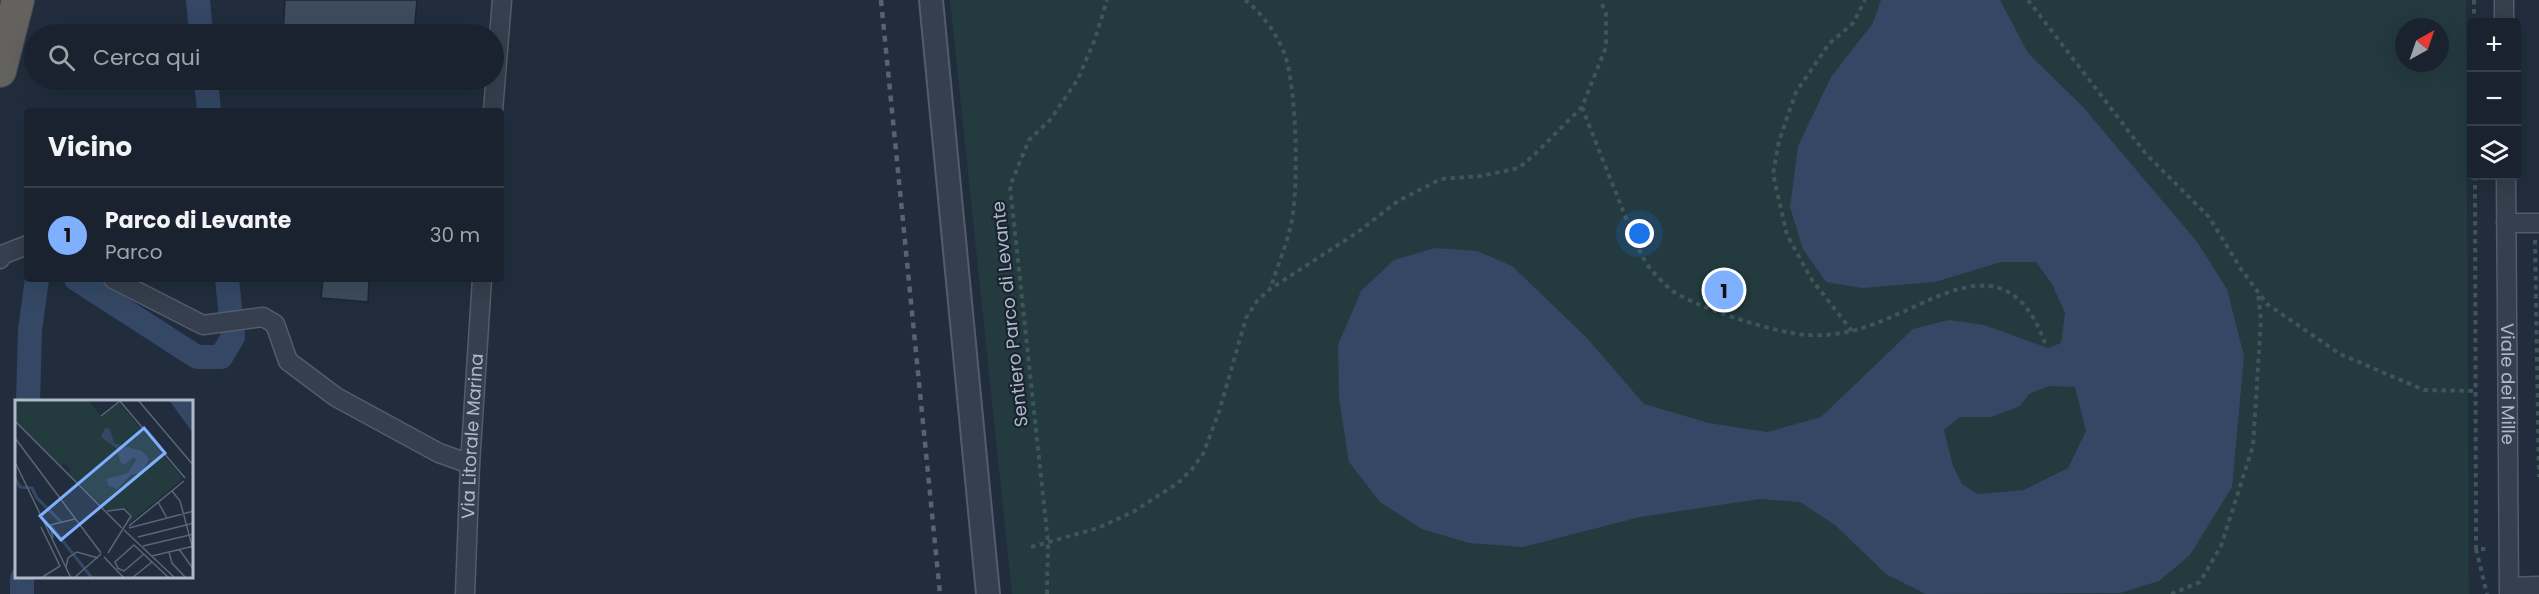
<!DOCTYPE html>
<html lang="it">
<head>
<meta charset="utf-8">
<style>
  :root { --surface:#19222e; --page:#262f3a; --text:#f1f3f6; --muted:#9fa4aa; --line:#373f4a; --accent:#7fb0fe }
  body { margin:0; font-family:Poppins,sans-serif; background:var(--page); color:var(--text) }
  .controls { position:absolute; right:18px; top:18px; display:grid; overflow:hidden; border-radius:6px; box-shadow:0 6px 24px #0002 }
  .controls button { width:54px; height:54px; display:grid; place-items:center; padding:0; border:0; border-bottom:2px solid var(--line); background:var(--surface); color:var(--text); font:30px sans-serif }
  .compass { position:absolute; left:2395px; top:18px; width:54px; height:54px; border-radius:50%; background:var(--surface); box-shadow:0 6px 24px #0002; rotate:40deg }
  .you { position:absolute; left:1640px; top:234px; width:21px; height:21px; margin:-15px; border:4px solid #fff; border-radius:50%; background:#1a73e8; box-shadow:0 0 0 9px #1a73e833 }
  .badge { display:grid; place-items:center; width:39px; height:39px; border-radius:50%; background:var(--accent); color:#111; font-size:20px; font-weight:700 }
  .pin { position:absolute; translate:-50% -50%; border:3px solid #fff; box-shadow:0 2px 6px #0006 }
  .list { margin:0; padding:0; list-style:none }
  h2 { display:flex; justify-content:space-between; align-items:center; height:78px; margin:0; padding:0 24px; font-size:26px }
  h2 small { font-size:20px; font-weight:400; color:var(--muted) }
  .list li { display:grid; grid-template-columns:39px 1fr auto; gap:18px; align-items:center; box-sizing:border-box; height:96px; padding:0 24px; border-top:2px solid var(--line) }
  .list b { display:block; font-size:22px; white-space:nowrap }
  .list p { margin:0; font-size:20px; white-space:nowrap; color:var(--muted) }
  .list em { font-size:20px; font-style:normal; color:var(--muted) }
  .icon { flex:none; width:33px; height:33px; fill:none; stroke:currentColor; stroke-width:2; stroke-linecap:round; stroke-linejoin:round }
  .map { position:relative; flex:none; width:2539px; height:594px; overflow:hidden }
  .search { position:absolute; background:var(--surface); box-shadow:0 6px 24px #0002; left:24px; top:24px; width:480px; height:66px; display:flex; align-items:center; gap:15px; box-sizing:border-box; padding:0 21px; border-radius:33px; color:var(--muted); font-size:22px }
  .panel { position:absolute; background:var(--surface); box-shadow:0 6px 24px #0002; left:24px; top:108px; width:480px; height:174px; border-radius:6px }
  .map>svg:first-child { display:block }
  .green { fill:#233a3e; fill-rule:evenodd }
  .water { fill:#344865; fill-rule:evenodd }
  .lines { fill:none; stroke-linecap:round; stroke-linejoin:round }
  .canal { stroke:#344865; stroke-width:24 }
  .building { fill:#3d4b5c; stroke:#1c2633; stroke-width:1.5 }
  .minor-casing { stroke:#535c6a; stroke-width:21 }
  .tertiary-casing { stroke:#535c6a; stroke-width:26 }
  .trunk-casing { stroke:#404957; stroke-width:34 }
  .path { stroke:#3e5658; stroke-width:4; stroke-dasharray:4.5 4.5; stroke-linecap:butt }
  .minor { stroke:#353f4d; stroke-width:18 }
  .tertiary { stroke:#353f4d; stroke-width:22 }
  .trunk { stroke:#63625f; stroke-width:32 }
  .rail { stroke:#566374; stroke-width:4.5; stroke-dasharray:6 6; stroke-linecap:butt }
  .labels { text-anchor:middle; stroke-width:4.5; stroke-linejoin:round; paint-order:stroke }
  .street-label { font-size:18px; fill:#b0b9c8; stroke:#1a2431 }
  .inset-river { fill:none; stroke:#344865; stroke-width:3 }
  .inset-road { fill:none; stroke:#5a6575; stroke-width:1.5 }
  .view { fill:#7fb0fe; fill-opacity:0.15; stroke:#7fb0fe; stroke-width:3 }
  .inset-edge { fill:none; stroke:#b0b9c8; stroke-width:3 }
</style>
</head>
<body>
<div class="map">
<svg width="2539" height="594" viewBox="0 0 2539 594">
  <rect width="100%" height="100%" fill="#212d3d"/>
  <path class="green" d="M 950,0 L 2466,0 L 2469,594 L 1012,594 ZM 2404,27 L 2440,27 L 2440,63 L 2404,63 Z"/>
  <path class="water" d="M 1881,0 L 2000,0 L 2028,53 L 2083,107 L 2198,243 L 2227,289 L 2244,356 L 2232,487 L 2190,555 L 2159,581 L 2120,593 L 1926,594 L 1886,574 L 1835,525 L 1800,502 L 1760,499 L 1640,517 L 1523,547 L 1469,543 L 1422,529 L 1380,502 L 1349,462 L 1339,398 L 1338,345 L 1361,291 L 1394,260 L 1435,248 L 1477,251 L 1512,266 L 1586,337 L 1644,404 L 1709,423 L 1767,432 L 1821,417 L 1913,329 L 1949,320 L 1984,325 L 2048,348 L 2061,343 L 2065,313 L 2052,284 L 2036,262 L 2001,262 L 1935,282 L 1862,288 L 1826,282 L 1803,249 L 1790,207 L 1798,146 L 1831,77 L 1873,23 ZM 2049,386 L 2075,387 L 2086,431 L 2068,468 L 2024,490 L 1978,494 L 1962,484 L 1953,466 L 1944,430 L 1960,417 L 1991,417 L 2020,406 L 2029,394 Z"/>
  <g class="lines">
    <g class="canal">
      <path d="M 198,0 L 201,34"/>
      <path d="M 206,80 L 209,111"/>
      <path d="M 76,279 L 197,357 L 221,357 L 233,337 L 227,279"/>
      <path d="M 28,402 L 30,330 L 37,279"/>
      <path d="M 22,594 L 22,578"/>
    </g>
  </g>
  <g class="building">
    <path d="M 285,0 L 417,0 L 414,34 L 283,34 Z"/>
    <path d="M 323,279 L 369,279 L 368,302 L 321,298 Z"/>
  </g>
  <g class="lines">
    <defs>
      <g id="minor">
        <path d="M 2504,0 L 2504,22"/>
        <path d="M 493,111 L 502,0"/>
        <path id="s1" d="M 2506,176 L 2509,594"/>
        <path d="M 2506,223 L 2539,223"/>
        <path d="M 0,259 L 2,255 L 27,245"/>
        <path d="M 113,279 L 203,325 L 263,317 L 275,324 L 288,361 L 336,397 L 439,453 L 470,464"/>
        <path d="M 2509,587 L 2539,586"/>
        <path id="s2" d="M 465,594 L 470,464 L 482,279"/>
      </g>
      <path id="tertiary" d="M 931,0 L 988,594"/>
      <path id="trunk" d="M 0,71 L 18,0"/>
    </defs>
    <use href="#minor" class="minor-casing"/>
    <use href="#tertiary" class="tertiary-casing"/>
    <use href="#trunk" class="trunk-casing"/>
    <g class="path">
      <path d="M 1245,0 C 1262,13 1277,34 1285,55 C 1297,92 1299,187 1291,225 C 1286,246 1277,267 1271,287"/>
      <path d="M 2028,0 L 2146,154 L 2209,217 L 2241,269 L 2267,304 L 2340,354 L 2424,390 L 2475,391"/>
      <path d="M 2474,0 L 2474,22"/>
      <path d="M 1582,107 C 1595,141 1609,175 1622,208 C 1631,229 1639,257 1654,273 C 1660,279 1667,287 1674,292 C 1701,309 1775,333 1807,335 C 1821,336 1839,334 1852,331 C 1926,313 2004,232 2045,343"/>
      <path d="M 2475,176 L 2476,549 L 2489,549"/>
      <path d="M 2535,240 L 2539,477"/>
      <path d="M 1852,331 L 1812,280 L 1787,235 L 1773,174 L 1779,141 L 1796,92 L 1829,44 L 1853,23 L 1865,0"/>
      <path d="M 1031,547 L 1098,528 L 1133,512 L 1178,483 L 1192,469 L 1203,454 L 1219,412 L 1246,318 L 1257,301 L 1270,289 L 1358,232 L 1398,201 L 1441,179 L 1481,176 L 1519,168 L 1535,154 L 1582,107 L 1606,47 L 1606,13 L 1600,0"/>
      <path d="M 2476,549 L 2487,594"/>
      <path d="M 1047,594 L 1048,542 L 1010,186 L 1029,140 L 1050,120 L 1078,79 L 1095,39 L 1107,0"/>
      <path d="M 2171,594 L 2200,582 L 2221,546 L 2253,446 L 2261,320 L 2258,293"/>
    </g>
    <use href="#minor" class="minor"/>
    <use href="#tertiary" class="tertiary"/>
    <use href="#trunk" class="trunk"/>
    <path class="rail" d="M 881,0 L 940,594"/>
  </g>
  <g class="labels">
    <g class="street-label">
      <text transform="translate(1010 314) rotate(-96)" y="6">Sentiero Parco di Levante</text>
      <text dy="6" stroke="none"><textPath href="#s1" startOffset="208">Viale dei Mille</textPath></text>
      <text dy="6" stroke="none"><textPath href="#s2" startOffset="158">Via Litorale Marina</textPath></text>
    </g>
  </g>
  <g transform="translate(15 400)">
    <rect width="178" height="178" fill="#212d3d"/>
    <path d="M 0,0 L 73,0 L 86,16 L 104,3 L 165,75 L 165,81 L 114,123 L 113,109 L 92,110 L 53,73 L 56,70 L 50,63 L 46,66 L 0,20 Z" fill="#233a3e"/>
    <path d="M 154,0 L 178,0 L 178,33 ZM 90,28 L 95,29 L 99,43 L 127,51 L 134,59 L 127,72 L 116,75 L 102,89 L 94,86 L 91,79 L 113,73 L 122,59 L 118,57 L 110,65 L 106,63 L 101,48 L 86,37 Z" fill="#344865"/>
    <path class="inset-river" d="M 0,78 L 5,87 L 17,88 L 22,98 L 46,122M 36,126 L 77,178"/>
    <path class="inset-road" d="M 104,0 L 170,78M 123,0 L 179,66M 86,16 L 105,1M 0,21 L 107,128M 0,38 L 86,153M 0,62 L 56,178M 157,91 L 165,101 L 179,153M 143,102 L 152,118M 92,111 L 109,109 L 116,116 L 93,153M 114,126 L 169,81M 114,128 L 179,111M 109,130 L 160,178M 123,137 L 179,123M 38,138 L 35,125 L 60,119M 128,146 L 179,134M 164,149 L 179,170M 154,152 L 157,163 L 171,178M 137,156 L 179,146M 89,157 L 109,178M 51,167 L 53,158 L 62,152 L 83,158M 102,168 L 109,171 L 129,154M 103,168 L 100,162 L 119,145 L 154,178M 26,178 L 45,166 L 26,127M 59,178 L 86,154M 117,178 L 137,162"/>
    <path class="view" d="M 129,28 L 150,53 L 46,140 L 25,116 Z"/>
    <rect width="178" height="178" class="inset-edge"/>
  </g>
</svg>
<div class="controls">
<button>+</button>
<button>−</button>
<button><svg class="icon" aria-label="layers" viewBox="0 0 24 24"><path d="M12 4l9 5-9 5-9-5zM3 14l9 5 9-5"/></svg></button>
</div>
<svg class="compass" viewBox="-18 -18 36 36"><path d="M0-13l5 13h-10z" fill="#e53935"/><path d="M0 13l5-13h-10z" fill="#9fa4aa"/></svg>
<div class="you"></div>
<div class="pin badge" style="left:1724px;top:290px">1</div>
<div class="search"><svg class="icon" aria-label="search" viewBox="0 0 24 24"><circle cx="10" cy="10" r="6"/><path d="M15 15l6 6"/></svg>Cerca qui</div>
<section class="panel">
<h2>Vicino<small></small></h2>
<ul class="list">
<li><span class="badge">1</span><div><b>Parco di Levante</b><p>Parco</p></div><em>30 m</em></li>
</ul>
</section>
</div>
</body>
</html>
